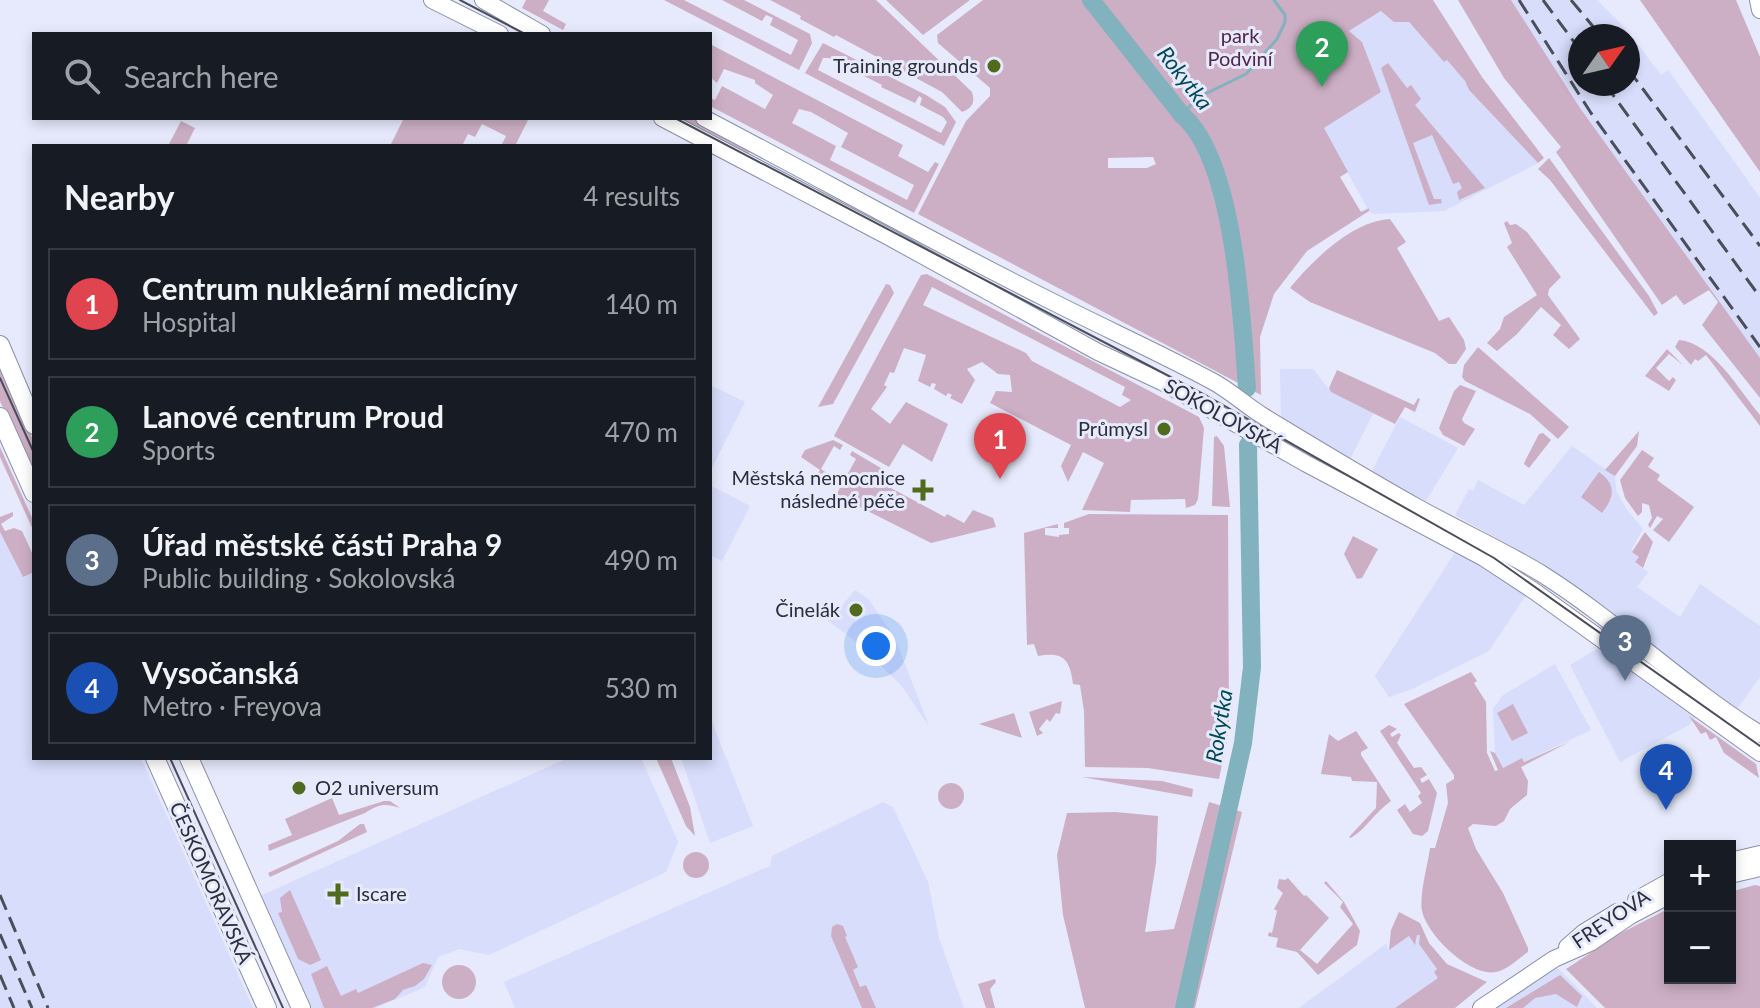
<!DOCTYPE html>
<html lang="en">
<head>
<meta charset="utf-8">
<style>
  :root { --surface:#171b24; --page:#242831; --text:#f1f3f6; --muted:#9ea1a6; --line:#363941; --accent:#2563eb }
  body { margin:0; font-family:Lato,sans-serif; background:var(--page); color:var(--text) }
  .controls { position:absolute; right:24px; bottom:24px; display:grid; overflow:hidden; border-radius:0px; box-shadow:0 4px 12px #0003 }
  .controls button { width:72px; height:72px; display:grid; place-items:center; padding:0; border:0; border-bottom:2px solid var(--line); background:var(--surface); color:var(--text); font:40px sans-serif }
  .compass { position:absolute; left:1568px; top:24px; width:72px; height:72px; border-radius:50%; background:var(--surface); box-shadow:0 4px 12px #0003; rotate:56deg }
  .you { position:absolute; left:876px; top:646px; width:28px; height:28px; margin:-20px; border:6px solid #fff; border-radius:50%; background:#1a73e8; box-shadow:0 0 0 12px #1a73e833 }
  .badge { display:grid; place-items:center; width:52px; height:52px; border-radius:50%; background:var(--accent); color:#fff; font-size:26px; font-weight:700 }
  .pin { position:absolute; translate:-50% -66px; filter:drop-shadow(0 2px 4px #0008) }
  .pin::after { content:''; position:absolute; top:42px; width:28px; height:24px; background:inherit; clip-path:polygon(0 0,100% 0,50% 100%) }
  .list { margin:0; padding:0; list-style:none }
  h2 { display:flex; justify-content:space-between; align-items:center; height:104px; margin:0; padding:0 32px; font-size:34px }
  h2 small { font-size:26px; font-weight:400; color:var(--muted) }
  .list li { display:grid; grid-template-columns:52px 1fr auto; gap:24px; align-items:center; box-sizing:border-box; height:112px; margin:0 16px 16px; padding:0 16px; border:2px solid var(--line); border-radius:0px }
  .list b { display:block; font-size:30px; white-space:nowrap }
  .list p { margin:0; font-size:26px; white-space:nowrap; color:var(--muted) }
  .list em { font-size:26px; font-style:normal; color:var(--muted) }
  .icon { flex:none; width:44px; height:44px; fill:none; stroke:currentColor; stroke-width:2; stroke-linecap:round; stroke-linejoin:round }
  .map { position:relative; flex:none; width:1760px; height:1008px; overflow:hidden }
  .search { position:absolute; background:var(--surface); box-shadow:0 4px 12px #0003; left:32px; top:32px; width:680px; height:88px; display:flex; align-items:center; gap:20px; box-sizing:border-box; padding:0 28px; border-radius:0px; color:var(--muted); font-size:30px }
  .panel { position:absolute; background:var(--surface); box-shadow:0 4px 12px #0003; left:32px; top:144px; width:680px; height:616px; border-radius:0px }
  .map>svg:first-child { display:block }
  .built { fill:#d7ddfa; fill-rule:evenodd }
  .green { fill:#cdafc5; fill-rule:evenodd }
  .lines { fill:none; stroke-linecap:round; stroke-linejoin:round }
  .stream { stroke:#83b2bf; stroke-width:3 }
  .river { stroke:#83b2bf; stroke-width:18 }
  .secondary-casing { stroke:#898fa9; stroke-width:18 }
  .primary-casing { stroke:#898fa9; stroke-width:20 }
  .secondary { stroke:#fff; stroke-width:16 }
  .primary { stroke:#fff; stroke-width:18 }
  .tram { stroke:#4b4e5a; stroke-width:2 }
  .rail { stroke:#4b4e5a; stroke-width:3; stroke-dasharray:16 8; stroke-linecap:butt }
  .poi-dot { fill:#506b1e; stroke:#e6eafc; stroke-width:3 }
  .labels { text-anchor:middle; stroke-width:6; stroke-linejoin:round; paint-order:stroke }
  .park-label { font-size:20px; fill:#53264a; stroke:#e6eafc }
  .poi-label { font-size:20px; fill:#2c2e39; stroke:#e6eafc; text-anchor:end }
  .street-label { font-size:20px; fill:#2c2e39; stroke:#e6eafc }
  .water-label { font-size:22px; font-style:italic; fill:#004957; stroke:#e6eafc }
</style>
</head>
<body>
<div class="map">
<svg width="1760" height="1008" viewBox="0 0 1760 1008">
  <rect width="100%" height="100%" fill="#e6eafc"/>
  <g class="built">
    <path d="M 1511,0 L 1597,0 L 1627,30 L 1661,75 L 1668,70 L 1739,168 L 1760,198 L 1760,358 L 1580,108 ZM 1580,36 L 1628,36 L 1628,84 L 1580,84 Z"/>
    <path d="M 1382,11 L 1394,22 L 1409,22 L 1444,62 L 1447,60 L 1465,81 L 1469,90 L 1538,163 L 1444,211 L 1372,214 L 1369,211 L 1323,128 L 1381,92 L 1348,32 Z"/>
    <path d="M 1280,369 L 1313,369 L 1331,392 L 1374,412 L 1349,461 L 1281,421 Z"/>
    <path d="M 710,385 L 745,402 L 710,472 Z"/>
    <path d="M 1400,417 L 1458,448 L 1426,501 L 1371,473 Z"/>
    <path d="M 1572,446 L 1615,476 L 1616,490 L 1627,510 L 1643,529 L 1631,550 L 1639,557 L 1635,563 L 1648,572 L 1637,587 L 1680,617 L 1700,584 L 1760,626 L 1760,677 L 1737,709 L 1551,574 L 1507,544 L 1455,515 L 1469,489 L 1473,491 L 1478,480 L 1524,505 Z"/>
    <path d="M 710,485 L 750,506 L 722,561 L 710,555 Z"/>
    <path d="M 0,532 L 23,577 L 34,572 L 34,758 L 141,758 L 253,1008 L 0,1008 Z"/>
    <path d="M 1458,548 L 1528,592 L 1489,651 L 1412,689 L 1389,697 L 1375,676 Z"/>
    <path d="M 855,590 L 868,599 L 894,636 L 929,726 L 901,685 L 856,642 L 826,619 L 835,614 Z"/>
    <path d="M 1602,646 L 1698,715 L 1689,725 L 1620,762 L 1570,665 Z"/>
    <path d="M 1555,664 L 1591,730 L 1523,762 L 1521,758 L 1502,769 L 1495,753 L 1493,709 L 1502,696 Z"/>
    <path d="M 710,717 L 753,826 L 710,843 L 681,758 L 710,758 Z"/>
    <path d="M 568,758 L 641,758 L 678,842 L 666,872 L 489,955 L 459,949 L 438,957 L 425,987 L 375,1008 L 311,1008 L 260,896 Z"/>
    <path d="M 883,802 L 893,807 L 928,882 L 939,938 L 964,1008 L 515,1008 L 504,982 L 770,866 L 772,856 Z"/>
    <path d="M 1417,935 L 1421,935 L 1419,944 L 1438,970 L 1439,978 L 1395,1008 L 1299,1008 L 1386,944 L 1389,950 L 1409,936 L 1416,943 Z"/>
    <path d="M 1557,967 L 1597,1008 L 1496,1008 L 1505,1000 Z"/>
  </g>
  <g class="green">
    <path d="M 526,0 L 549,0 L 543,11 L 566,24 L 563,30 L 522,8 Z"/>
    <path d="M 664,0 L 684,0 L 791,55 L 798,40 L 770,25 L 773,18 L 766,15 L 762,21 L 722,0 L 744,0 L 810,34 L 812,43 L 799,70 Z"/>
    <path d="M 770,0 L 876,0 L 972,92 C 975,102 973,108 962,112 L 942,92 L 836,35 L 834,37 L 800,19 L 801,16 Z"/>
    <path d="M 886,0 L 970,0 L 923,35 Z"/>
    <path d="M 983,0 L 1433,0 L 1482,77 L 1544,158 L 1538,163 L 1469,90 L 1465,81 L 1447,60 L 1444,62 L 1409,22 L 1394,22 L 1381,11 L 1349,31 L 1362,42 L 1381,92 L 1324,128 L 1348,172 L 1340,177 L 1361,212 L 1369,208 L 1369,211 L 1307,251 L 1274,294 L 1260,337 L 1261,395 L 918,214 L 966,121 L 990,96 L 990,88 L 938,43 L 937,35 ZM 1153,157 L 1156,164 L 1147,168 L 1108,168 L 1108,158 Z"/>
    <path d="M 1458,0 L 1511,0 L 1580,108 L 1760,358 L 1760,398 L 1702,325 L 1718,302 L 1709,290 L 1684,305 L 1676,295 L 1662,305 L 1556,152 L 1561,147 L 1504,78 Z"/>
    <path d="M 1640,0 L 1736,0 L 1760,57 L 1760,172 Z"/>
    <path d="M 823,43 L 926,95 L 945,107 L 956,122 L 944,146 L 805,73 ZM 823,58 L 829,58 L 853,70 L 857,64 L 861,66 L 858,73 L 882,85 L 881,87 L 915,103 L 919,96 L 922,98 L 920,105 L 943,117 L 947,122 L 941,133 L 818,70 Z"/>
    <path d="M 710,44 L 903,145 L 898,156 L 928,172 L 935,162 L 939,164 L 914,213 L 710,106 L 710,98 L 715,100 L 722,86 L 765,109 L 773,95 L 755,83 L 755,80 L 724,69 L 717,83 L 710,77 ZM 799,109 L 811,112 L 848,133 L 841,147 L 914,185 L 907,200 L 830,160 L 836,146 L 792,123 Z"/>
    <path d="M 1388,63 L 1407,88 L 1411,85 L 1421,99 L 1415,105 L 1485,188 L 1459,200 L 1457,192 L 1462,188 L 1459,182 L 1453,184 L 1432,135 L 1413,143 L 1434,199 L 1441,199 L 1442,203 L 1429,205 L 1381,68 Z"/>
    <path d="M 404,118 L 529,118 L 515,146 L 501,146 L 506,136 L 482,124 L 475,137 L 468,134 L 462,146 L 390,146 Z"/>
    <path d="M 670,118 L 691,118 L 751,149 L 747,157 Z"/>
    <path d="M 181,121 L 195,128 L 186,146 L 168,146 Z"/>
    <path d="M 1549,158 L 1649,296 L 1658,313 L 1654,316 L 1550,180 L 1538,169 Z"/>
    <path d="M 1390,219 L 1406,242 L 1397,248 L 1439,321 L 1449,317 L 1464,340 L 1466,349 L 1456,364 L 1449,364 L 1435,353 L 1310,302 L 1290,288 C 1312,261 1352,221 1390,219 Z"/>
    <path d="M 1507,221 L 1510,225 L 1516,224 L 1527,232 L 1561,277 L 1549,289 L 1548,295 L 1580,339 L 1569,349 L 1553,335 L 1561,325 L 1541,307 L 1517,334 L 1497,351 L 1487,343 L 1500,329 L 1504,317 L 1537,295 L 1507,247 L 1512,243 L 1504,223 Z"/>
    <path d="M 927,274 L 1199,417 L 1204,428 L 1198,499 L 1195,505 L 1186,508 L 1185,499 L 1131,500 L 1130,512 L 1082,510 L 1104,463 L 1083,452 L 1068,482 L 1061,466 L 1071,445 L 990,403 L 996,391 L 1012,392 L 1010,375 L 998,374 L 982,362 L 967,369 L 975,380 L 962,404 L 950,398 L 952,395 L 948,393 L 946,396 L 934,389 L 936,384 L 932,383 L 930,387 L 918,381 L 926,355 L 904,348 L 894,373 L 890,372 L 884,385 L 887,387 L 871,409 L 890,424 L 906,402 L 948,424 L 932,462 L 903,444 L 889,467 L 834,436 L 921,275 ZM 932,287 L 1125,387 L 1122,395 L 1131,400 L 1120,407 L 1032,361 L 1026,353 L 923,305 Z"/>
    <path d="M 886,284 L 890,285 L 894,293 L 833,404 L 818,407 Z"/>
    <path d="M 1679,340 C 1713,343 1739,390 1760,415 L 1760,426 L 1706,355 L 1698,361 L 1695,359 L 1691,365 L 1675,347 Z"/>
    <path d="M 1478,347 L 1569,427 L 1558,439 L 1530,414 L 1465,381 L 1462,377 L 1464,365 Z"/>
    <path d="M 1667,349 L 1683,365 L 1669,354 L 1656,368 L 1669,381 L 1673,377 L 1676,380 L 1669,391 L 1645,376 Z"/>
    <path d="M 0,367 L 34,442 L 34,477 L 0,401 Z"/>
    <path d="M 1337,370 L 1414,405 L 1418,398 L 1420,399 L 1415,412 L 1405,407 L 1395,424 L 1331,392 L 1329,388 Z"/>
    <path d="M 1460,385 L 1476,391 L 1462,419 L 1464,423 L 1475,429 L 1464,446 L 1443,435 L 1439,428 L 1454,391 Z"/>
    <path d="M 1639,431 L 1637,446 L 1615,476 L 1605,470 Z"/>
    <path d="M 1543,433 L 1551,440 L 1529,468 L 1524,464 L 1525,461 L 1539,434 Z"/>
    <path d="M 1217,436 L 1224,446 L 1230,507 L 1212,506 L 1214,437 Z"/>
    <path d="M 833,440 L 843,445 L 840,450 L 834,446 L 821,469 L 828,474 L 822,478 L 817,477 L 820,470 L 801,457 L 805,450 Z"/>
    <path d="M 0,447 L 34,522 L 34,532 L 0,457 Z"/>
    <path d="M 1642,450 L 1654,458 L 1648,467 L 1660,475 L 1657,480 L 1694,507 L 1669,542 L 1653,530 L 1663,519 L 1657,516 L 1650,528 L 1648,525 L 1652,518 L 1649,505 L 1642,503 L 1642,512 L 1638,516 L 1625,498 L 1620,480 Z"/>
    <path d="M 852,451 L 886,471 L 882,478 L 890,483 L 889,487 L 945,517 L 947,514 L 964,523 L 973,510 L 993,518 L 996,527 L 931,543 L 836,495 L 856,459 L 850,455 Z"/>
    <path d="M 1599,472 C 1617,485 1614,497 1602,513 L 1581,497 Z"/>
    <path d="M 13,512 L 13,516 L 1,524 L 5,531 L 14,528 L 22,531 L 34,557 L 34,572 L 23,577 L 0,532 L 0,517 Z"/>
    <path d="M 1089,514 L 1228,515 L 1229,730 L 1219,779 L 1148,768 L 1085,767 L 1084,711 L 1080,685 L 1073,684 C 1070,660 1064,651 1038,656 L 1034,644 L 1027,645 L 1024,533 L 1058,524 L 1058,528 L 1045,528 L 1045,535 L 1059,537 L 1059,535 L 1069,534 L 1069,528 L 1064,528 L 1064,523 Z"/>
    <path d="M 1645,532 L 1653,542 L 1643,568 L 1635,562 L 1639,557 L 1632,552 Z"/>
    <path d="M 1353,536 L 1378,549 L 1362,578 L 1357,579 L 1344,554 Z"/>
    <path d="M 1471,672 L 1477,681 L 1474,683 L 1486,702 L 1487,753 L 1495,771 L 1498,770 L 1490,751 L 1495,753 L 1503,768 L 1522,758 L 1524,762 L 1571,741 L 1521,767 L 1528,781 L 1527,795 L 1510,809 L 1504,821 L 1496,826 L 1473,824 L 1468,828 L 1476,849 L 1503,893 L 1528,948 L 1528,952 C 1519,958 1507,970 1496,972 C 1470,977 1427,935 1422,911 C 1419,895 1428,864 1430,848 L 1435,848 L 1448,803 L 1446,784 L 1454,779 L 1454,775 L 1404,704 Z"/>
    <path d="M 1062,701 L 1060,714 L 1056,713 L 1050,722 L 1047,719 L 1039,729 L 1043,733 L 1037,736 L 1029,712 Z"/>
    <path d="M 1513,704 L 1528,733 L 1512,741 L 1497,713 Z"/>
    <path d="M 1014,713 L 1022,738 L 979,724 Z"/>
    <path d="M 1689,716 L 1756,764 L 1759,778 L 1724,753 L 1716,737 L 1710,740 L 1706,732 L 1701,734 Z"/>
    <path d="M 1389,725 L 1397,729 L 1390,734 L 1392,737 L 1399,733 L 1401,735 L 1397,743 L 1414,768 L 1421,767 L 1427,775 L 1420,779 L 1422,783 L 1429,779 L 1437,793 L 1428,831 L 1422,836 L 1413,834 L 1397,810 L 1405,804 L 1410,812 L 1422,803 L 1418,796 L 1421,793 L 1380,731 Z"/>
    <path d="M 1356,731 L 1368,748 L 1361,752 L 1361,755 L 1391,801 C 1374,813 1367,828 1351,838 L 1349,837 L 1376,808 L 1377,782 L 1352,781 L 1351,777 L 1321,774 L 1329,734 L 1338,741 Z"/>
    <path d="M 656,758 L 671,758 L 690,807 L 695,836 L 686,826 Z"/>
    <path d="M 1082,777 L 1162,781 L 1193,789 L 1192,797 Z"/>
    <circle cx="951" cy="796" r="13"/>
    <path d="M 332,798 L 339,815 L 384,801 L 390,801 L 400,808 C 385,803 379,804 365,813 L 269,851 L 268,845 L 292,835 L 285,819 Z"/>
    <path d="M 1209,802 L 1242,812 L 1195,1008 L 1085,1008 L 1063,915 L 1057,855 L 1067,813 L 1115,812 L 1158,816 L 1156,863 L 1145,932 L 1174,929 Z"/>
    <path d="M 360,824 L 364,824 L 367,832 L 270,877 L 268,873 L 338,841 Z"/>
    <circle cx="696" cy="865" r="13"/>
    <path d="M 1288,878 L 1304,896 L 1306,895 L 1329,918 L 1300,950 L 1317,964 L 1353,924 L 1340,907 L 1343,902 L 1324,883 L 1326,881 L 1344,902 L 1360,931 L 1357,945 L 1318,975 L 1297,952 L 1276,947 L 1278,938 L 1268,936 L 1269,932 L 1272,933 L 1277,911 L 1274,909 L 1283,893 L 1277,888 L 1279,879 L 1285,880 Z"/>
    <path d="M 1755,885 L 1760,886 L 1760,1008 L 1605,1008 L 1566,969 L 1621,933 L 1670,908 L 1670,978 L 1730,978 L 1730,892 Z"/>
    <path d="M 290,890 L 321,960 L 310,965 L 298,959 L 278,913 L 282,912 L 280,898 Z"/>
    <path d="M 1399,912 L 1420,923 L 1429,943 L 1447,964 L 1487,982 L 1455,1008 L 1395,1008 L 1438,978 L 1434,972 L 1437,969 L 1419,944 L 1420,935 L 1417,935 L 1415,945 L 1409,936 L 1389,950 L 1391,930 Z"/>
    <path d="M 837,924 L 843,926 L 847,936 L 845,937 L 858,967 L 853,970 L 860,987 L 866,985 L 876,1008 L 862,1008 L 831,936 L 832,927 Z"/>
    <path d="M 423,963 L 432,965 L 424,979 L 415,986 L 403,990 L 395,999 L 372,1008 L 324,1008 L 311,974 L 327,966 L 341,996 L 356,989 L 358,993 Z"/>
    <circle cx="459" cy="982" r="17"/>
    <path d="M 1560,975 L 1582,996 L 1577,1007 L 1556,994 L 1535,998 L 1523,1008 L 1506,1008 Z"/>
    <path d="M 995,979 L 996,982 L 990,989 L 995,1008 L 986,1008 L 978,984 Z"/>
  </g>
  <g class="lines">
    <path class="stream" d="M 1182,115 L 1197,98 L 1246,74 L 1277,39 L 1285,22 L 1285,15 L 1274,0"/>
    <g class="river">
      <path d="M 1091,0 L 1182,115 C 1235,160 1242,320 1247,388"/>
      <path d="M 1184,1008 L 1243,743 L 1252,667 L 1248,445"/>
    </g>
    <defs>
      <g id="secondary">
        <path d="M 432,0 L 500,34"/>
        <path d="M 483,0 L 542,34"/>
        <path d="M 1758,0 L 1760,10"/>
        <path d="M 662,118 L 887,236 L 1098,352 L 1162,382 L 1305,463 L 1484,558 L 1534,591 L 1760,753"/>
        <path d="M 704,118 C 819,178 931,241 1047,299 C 1102,327 1158,352 1212,381 C 1231,391 1245,405 1263,416 C 1314,447 1365,478 1417,507 C 1458,530 1501,549 1542,574 C 1618,622 1683,686 1760,734"/>
        <path d="M 1730,861 L 1760,854"/>
        <path d="M 1730,875 L 1760,868"/>
        <path d="M 1636,900 L 1670,881"/>
        <path d="M 1567,947 L 1583,933 L 1617,912"/>
        <path d="M 1481,1008 L 1554,959 L 1590,943 L 1630,916 L 1670,895"/>
      </g>
      <g id="primary">
        <path d="M 0,345 L 34,425"/>
        <path d="M 0,417 L 34,493"/>
        <path d="M 155,758 L 267,1008"/>
        <path d="M 189,758 L 301,1008"/>
      </g>
    </defs>
    <use href="#secondary" class="secondary-casing"/>
    <use href="#primary" class="primary-casing"/>
    <use href="#secondary" class="secondary"/>
    <use href="#primary" class="primary"/>
    <g class="tram">
      <path d="M 460,0 L 525,34"/>
      <path d="M 675,118 L 1207,396 L 1494,558 L 1760,746"/>
      <path d="M 0,378 L 34,453"/>
      <path d="M 170,758 L 283,1008"/>
    </g>
    <g class="rail">
      <path d="M 1519,0 L 1591,113 L 1760,347"/>
      <path d="M 1543,0 L 1580,50"/>
      <path d="M 1571,0 L 1601,36"/>
      <path d="M 1628,69 L 1760,246"/>
      <path d="M 1605,84 L 1760,297"/>
      <path d="M 0,895 L 48,1008"/>
      <path d="M 0,934 L 32,1008"/>
      <path d="M 0,975 L 14,1008"/>
    </g>
  </g>
  <g class="poi-dot">
    <circle cx="994" cy="66" r="8"/>
    <circle cx="1164" cy="429" r="8"/>
    <path d="M919 478h8v8h8v8h-8v8h-8v-8h-8v-8h8z"/>
    <circle cx="856" cy="610" r="8"/>
    <circle cx="299" cy="788" r="8"/>
    <path d="M334 882h8v8h8v8h-8v8h-8v-8h-8v-8h8z"/>
  </g>
  <g class="labels">
    <g class="park-label">
      <text x="1240" y="43">park<tspan x="1240" dy="23">Podviní</tspan></text>
    </g>
    <g class="poi-label">
      <text x="978" y="73">Training grounds</text>
      <text x="1148" y="436">Průmysl</text>
      <text x="905" y="485">Městská nemocnice<tspan x="905" dy="23">následné péče</tspan></text>
      <text x="840" y="617">Činelák</text>
      <text x="315" y="795" text-anchor="start">O2 universum</text>
      <text x="356" y="901" text-anchor="start">Iscare</text>
    </g>
    <g class="street-label">
      <text transform="translate(1223 416) rotate(29)" y="7">SOKOLOVSKÁ</text>
      <text transform="translate(211 883) rotate(66)" y="7">ČESKOMORAVSKÁ</text>
      <text transform="translate(1611 919) rotate(-34)" y="7">FREYOVA</text>
    </g>
    <g class="water-label">
      <text transform="translate(1185 78) rotate(52)" y="8">Rokytka</text>
      <text transform="translate(1219 726) rotate(-81)" y="8">Rokytka</text>
    </g>
  </g>
</svg>
<div class="controls">
<button>+</button>
<button>−</button>
</div>
<svg class="compass" viewBox="-18 -18 36 36"><path d="M0-13l5 13h-10z" fill="#e53935"/><path d="M0 13l5-13h-10z" fill="#9ea1a6"/></svg>
<div class="you"></div>
<div class="pin badge" style="left:1000px;top:479px;background:#e0444e">1</div>
<div class="pin badge" style="left:1322px;top:87px;background:#2e9e5b">2</div>
<div class="pin badge" style="left:1625px;top:681px;background:#5c6f8a">3</div>
<div class="pin badge" style="left:1666px;top:810px;background:#1a4fb4">4</div>
<div class="search"><svg class="icon" aria-label="search" viewBox="0 0 24 24"><circle cx="10" cy="10" r="6"/><path d="M15 15l6 6"/></svg>Search here</div>
<section class="panel">
<h2>Nearby<small>4 results</small></h2>
<ul class="list">
<li><span class="badge" style="background:#e0444e">1</span><div><b>Centrum nukleární medicíny</b><p>Hospital</p></div><em>140 m</em></li>
<li><span class="badge" style="background:#2e9e5b">2</span><div><b>Lanové centrum Proud</b><p>Sports</p></div><em>470 m</em></li>
<li><span class="badge" style="background:#5c6f8a">3</span><div><b>Úřad městské části Praha 9</b><p>Public building · Sokolovská</p></div><em>490 m</em></li>
<li><span class="badge" style="background:#1a4fb4">4</span><div><b>Vysočanská</b><p>Metro · Freyova</p></div><em>530 m</em></li>
</ul>
</section>
</div>
</body>
</html>
